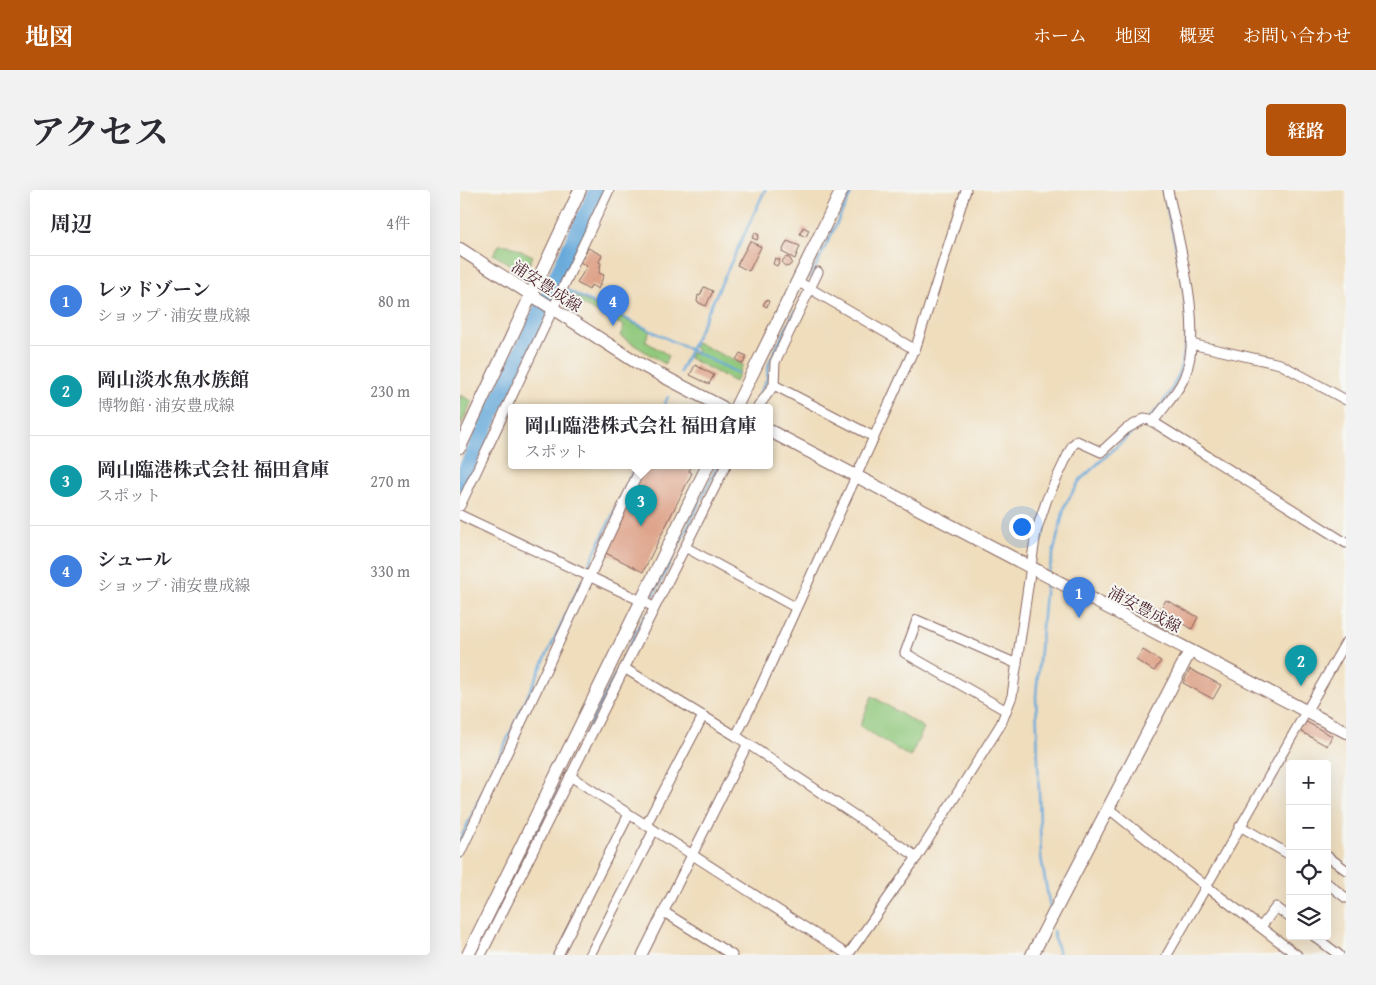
<!DOCTYPE html>
<html lang="ja">
<head>
<meta charset="utf-8">
<style>
  :root { --surface:#fff; --page:#f2f2f3; --text:#2b2b33; --muted:#7c7c81; --line:#e1e1e2; --accent:#b45309 }
  body { margin:0; font-family:"Gentium Book Plus","Noto Serif JP",serif; background:var(--page); color:var(--text) }
  .controls { position:absolute; right:15px; bottom:15px; display:grid; overflow:hidden; border-radius:5px; box-shadow:0 5px 20px #0002 }
  .controls button { width:45px; height:45px; display:grid; place-items:center; padding:0; border:0; border-bottom:1px solid var(--line); background:var(--surface); color:var(--text); font:25px sans-serif }
  .you { position:absolute; left:561px; top:336px; width:18px; height:18px; margin:-12px; border:4px solid #fff; border-radius:50%; background:#1a73e8; box-shadow:0 0 0 8px #1a73e833 }
  .badge { display:grid; place-items:center; width:32px; height:32px; border-radius:50%; background:var(--accent); color:#fff; font-size:16px; font-weight:700 }
  .pin { position:absolute; translate:-50% -41px; filter:drop-shadow(0 1px 2px #0008) }
  .pin::after { content:''; position:absolute; top:26px; width:18px; height:15px; background:inherit; clip-path:polygon(0 0,100% 0,50% 100%) }
  .popup { position:absolute; left:48px; top:214px; width:265px; height:65px; box-sizing:border-box; display:grid; place-content:center; border-radius:5px; background:var(--surface); filter:drop-shadow(0 1px 4px #0005); font-size:16px; white-space:nowrap; color:var(--muted) }
  .popup b { font-size:19px; color:var(--text) }
  .popup::after { content:''; position:absolute; left:50%; top:100%; margin-left:-10px; border:10px solid transparent; border-top-color:var(--surface) }
  .list { margin:0; padding:0; list-style:none }
  h2 { display:flex; justify-content:space-between; align-items:center; height:65px; margin:0; padding:0 20px; font-size:21px }
  h2 small { font-size:16px; font-weight:400; color:var(--muted) }
  .list li { display:grid; grid-template-columns:32px 1fr auto; gap:15px; align-items:center; box-sizing:border-box; height:90px; padding:0 20px; border-top:1px solid var(--line) }
  .list b { display:block; font-size:19px; white-space:nowrap }
  .list p { margin:0; font-size:16px; white-space:nowrap; color:var(--muted) }
  .list em { font-size:16px; font-style:normal; color:var(--muted) }
  .icon { flex:none; width:28px; height:28px; fill:none; stroke:currentColor; stroke-width:2; stroke-linecap:round; stroke-linejoin:round }
  .map { position:relative; flex:none; width:886px; height:765px; overflow:hidden; border-radius:5px }
  header { display:flex; align-items:center; gap:30px; box-sizing:border-box; height:70px; padding:0 25px; background:var(--accent); color:#fff }
  header strong { font-size:24px }
  nav { display:flex; gap:28px; margin-inline-start:auto; font-size:18px }
  .intro { display:flex; align-items:center; justify-content:space-between; box-sizing:border-box; height:120px; padding:0 30px }
  h1 { margin:0; font-size:35px }
  .button { padding:12px 22px; border-radius:5px; background:var(--accent); color:#fff; font-size:18px; font-weight:700 }
  main { display:flex; gap:30px; padding:0 30px }
  aside { flex:1; background:var(--surface); border-radius:5px; box-shadow:0 5px 20px #0002 }
  .map>svg:first-child { display:block }
  .green { fill:#90c87b; stroke:#6d7453 }
  .lines { fill:none; stroke-linecap:round; stroke-linejoin:round }
  .stream { stroke:#65a8da; stroke-width:2.5 }
  .river { stroke:#65a8da; stroke-width:16 }
  .building { fill:#dea389 }
  .street-casing { stroke:#84625e; stroke-width:11 }
  .secondary-casing { stroke:#84625e; stroke-width:14 }
  .street { stroke:#fff; stroke-width:9 }
  .secondary { stroke:#fff; stroke-width:12 }
  .labels { text-anchor:middle; stroke-width:4; stroke-linejoin:round; paint-order:stroke }
  .street-label { font-size:16px; fill:#4a1f2b; stroke:#f6f6f2 }
</style>
</head>
<body>
<header>
<strong>地図</strong>
<nav><a>ホーム</a><a>地図</a><a>概要</a><a>お問い合わせ</a></nav>
</header>
<div class="intro"><h1>アクセス</h1><a class="button">経路</a></div>
<main>
<aside>
<h2>周辺<small>4件</small></h2>
<ul class="list">
<li><span class="badge" style="background:#3f7fe0">1</span><div><b>レッドゾーン</b><p>ショップ · 浦安豊成線</p></div><em>80 m</em></li>
<li><span class="badge" style="background:#0f9aa8">2</span><div><b>岡山淡水魚水族館</b><p>博物館 · 浦安豊成線</p></div><em>230 m</em></li>
<li><span class="badge" style="background:#0f9aa8">3</span><div><b>岡山臨港株式会社 福田倉庫</b><p>スポット</p></div><em>270 m</em></li>
<li><span class="badge" style="background:#3f7fe0">4</span><div><b>シュール</b><p>ショップ · 浦安豊成線</p></div><em>330 m</em></li>
</ul>
</aside>
<div class="map">
<svg width="886" height="765" viewBox="0 0 886 765">
  <rect width="100%" height="100%" fill="#f6f6f2"/>
  <filter id="ink" filterUnits="userSpaceOnUse"><feTurbulence type="fractalNoise" baseFrequency=".02" numOctaves="2"/><feDisplacementMap in="SourceGraphic" scale="10" xChannelSelector="R" yChannelSelector="G"/><feConvolveMatrix kernelMatrix="1 2 1 2 8 2 1 2 1" color-interpolation-filters="sRGB"/></filter>
  <filter id="wash" filterUnits="userSpaceOnUse"><feTurbulence type="fractalNoise" baseFrequency=".0096" numOctaves="4" result="noise"/><feDisplacementMap in="SourceGraphic" scale="20" xChannelSelector="R" yChannelSelector="G"/><feGaussianBlur stdDeviation="1.12" result="paint"/><feColorMatrix in="noise" values="0 0 0 0 0 0 0 0 0 0 0 0 0 0 0 0 0 1.4 0 .05"/><feComposite in="paint" operator="in"/></filter>
  <g filter="url(#wash)">
    <rect width="100%" height="100%" fill="#efddbc"/>
    <g class="green">
      <path d="M 39,55 L 48,55 L 73,66 L 69,74 L 56,78 L 33,64 Z"/>
      <path d="M 104,101 L 190,141 L 185,151 L 208,165 L 205,174 L 160,146 L 164,136 L 103,105 Z"/>
      <path d="M 236,152 L 283,175 L 275,192 L 229,168 L 231,163 L 236,164 L 237,161 L 234,157 Z"/>
      <path d="M 0,205 L 12,211 L 0,237 Z"/>
      <path d="M 412,506 L 464,538 L 450,567 L 400,536 Z"/>
    </g>
    <g class="lines">
      <g class="stream">
        <path d="M 350,88 L 393,0"/>
        <path d="M 94,93 L 99,96"/>
        <path d="M 105,99 L 278,183"/>
        <path d="M 220,182 L 305,0"/>
        <path d="M 296,210 L 307,189 L 309,173 L 335,121"/>
        <path d="M 203,217 L 208,207"/>
        <path d="M 689,228 C 754,168 718,73 703,0"/>
        <path d="M 128,377 L 176,275"/>
        <path d="M 589,381 L 605,315 L 620,290 L 679,236"/>
        <path d="M 586,391 L 576,506 L 581,667 L 590,718"/>
        <path d="M 194,405 L 258,275"/>
        <path d="M 0,650 L 122,390"/>
        <path d="M 593,741 L 599,765"/>
        <path d="M 18,761 L 185,424"/>
      </g>
      <path class="river" d="M 0,292 L 137,0"/>
    </g>
    <g id="blocks">
      <g class="building">
        <path d="M 343,37 L 349,40 L 346,47 L 340,44 Z"/>
        <path d="M 295,43 L 299,45 L 297,50 L 292,48 Z"/>
        <path d="M 290,51 L 301,57 L 289,81 L 277,75 Z"/>
        <path d="M 327,51 L 340,56 L 335,69 L 322,62 Z"/>
        <path d="M 128,58 L 142,65 L 139,72 L 141,73 L 139,83 L 144,85 L 138,99 L 131,95 L 129,100 L 117,93 L 127,76 L 120,72 Z"/>
        <circle cx="327" cy="72" r="4.5"/>
        <path d="M 315,68 L 320,70 L 317,76 L 313,74 Z"/>
        <path d="M 244,97 L 253,101 L 246,116 L 237,112 L 238,105 L 240,106 Z"/>
        <path d="M 306,110 L 309,111 L 307,117 L 303,115 Z"/>
        <path d="M 280,163 L 287,166 L 283,174 L 276,170 Z"/>
        <path d="M 235,175 L 254,185 L 249,194 L 230,185 Z"/>
        <path d="M 185,275 L 232,275 L 229,281 L 232,283 L 183,382 L 144,362 Z"/>
        <path d="M 706,410 L 738,427 L 732,439 L 715,428 L 708,440 L 693,432 L 695,427 L 679,418 L 683,411 L 700,420 Z"/>
        <path d="M 683,460 L 701,471 L 694,481 L 676,470 Z"/>
        <path d="M 730,479 L 761,495 L 753,509 L 723,493 Z"/>
        <path d="M 843,530 L 872,546 L 867,556 L 838,540 Z"/>
      </g>
    </g>
  </g>
  <g filter="url(#ink)">
    <use href="#blocks" fill-opacity="0" stroke="#84625e" stroke-width="1"/>
    <g class="lines">
      <defs>
        <g id="street">
          <path d="M 337,91 L 454,159"/>
          <path d="M 731,154 L 820,174 L 886,210"/>
          <path d="M 314,195 L 414,247"/>
          <path d="M 298,217 L 314,195 L 315,172 L 358,82"/>
          <path d="M 693,232 C 703,218 717,204 724,188 C 745,140 718,51 708,0"/>
          <path d="M 0,316 L 149,0"/>
          <path d="M 0,325 L 194,417"/>
          <path d="M 225,357 L 335,417"/>
          <path d="M 164,478 L 276,546 L 457,667"/>
          <path d="M 545,520 L 445,463 L 457,430 L 557,474"/>
          <path d="M 276,546 L 299,500 L 454,159 L 455,160 L 506,0"/>
          <path d="M 110,586 L 388,765"/>
          <path d="M 649,619 L 742,693 L 837,765"/>
          <path d="M 186,635 L 243,526"/>
          <path d="M 780,636 L 830,665"/>
          <path d="M 0,663 L 182,275"/>
          <path d="M 867,666 L 886,680"/>
          <path d="M 867,693 L 886,708"/>
          <path d="M 204,722 L 272,765"/>
          <path d="M 801,737 L 816,717 L 830,728"/>
          <path d="M 854,746 L 879,765"/>
          <path d="M 21,765 L 266,275"/>
          <path d="M 98,765 L 169,624"/>
          <path d="M 130,765 L 194,640"/>
          <path d="M 182,765 L 287,555"/>
          <path d="M 388,765 L 457,667 L 541,534 L 552,506 L 576,342 L 587,309 L 612,256 L 617,251 L 641,262 L 666,239 L 684,229 L 690,230 L 886,353"/>
          <path d="M 707,765 L 886,452"/>
        </g>
        <g id="secondary">
          <path d="M 0,59 L 176,172 L 262,217"/>
          <path d="M 276,217 L 382,0"/>
          <path d="M 310,241 L 886,542"/>
          <path d="M 0,257 L 120,0"/>
          <path d="M 8,765 L 248,275"/>
          <path d="M 572,765 L 730,461"/>
        </g>
      </defs>
      <use href="#street" class="street-casing"/>
      <use href="#secondary" class="secondary-casing"/>
      <use href="#street" class="street"/>
      <use href="#secondary" class="secondary"/>
    </g>
  </g>
  <g class="labels">
    <g class="street-label">
      <text transform="translate(87 96) rotate(33)" y="6">浦安豊成線</text>
      <text transform="translate(685 419) rotate(28)" y="6">浦安豊成線</text>
    </g>
  </g>
</svg>
<div class="controls">
<button>+</button>
<button>−</button>
<button><svg class="icon" aria-label="locate" viewBox="0 0 24 24"><circle cx="12" cy="12" r="6"/><path d="M12 2v4M12 18v4M2 12h4M18 12h4"/></svg></button>
<button><svg class="icon" aria-label="layers" viewBox="0 0 24 24"><path d="M12 4l9 5-9 5-9-5zM3 14l9 5 9-5"/></svg></button>
</div>
<div class="you"></div>
<div class="pin badge" style="left:619px;top:428px;background:#3f7fe0">1</div>
<div class="pin badge" style="left:841px;top:496px;background:#0f9aa8">2</div>
<div class="pin badge" style="left:181px;top:336px;background:#0f9aa8">3</div>
<div class="popup"><b>岡山臨港株式会社 福田倉庫</b>スポット</div>
<div class="pin badge" style="left:153px;top:136px;background:#3f7fe0">4</div>
</div>
</main>
</body>
</html>
